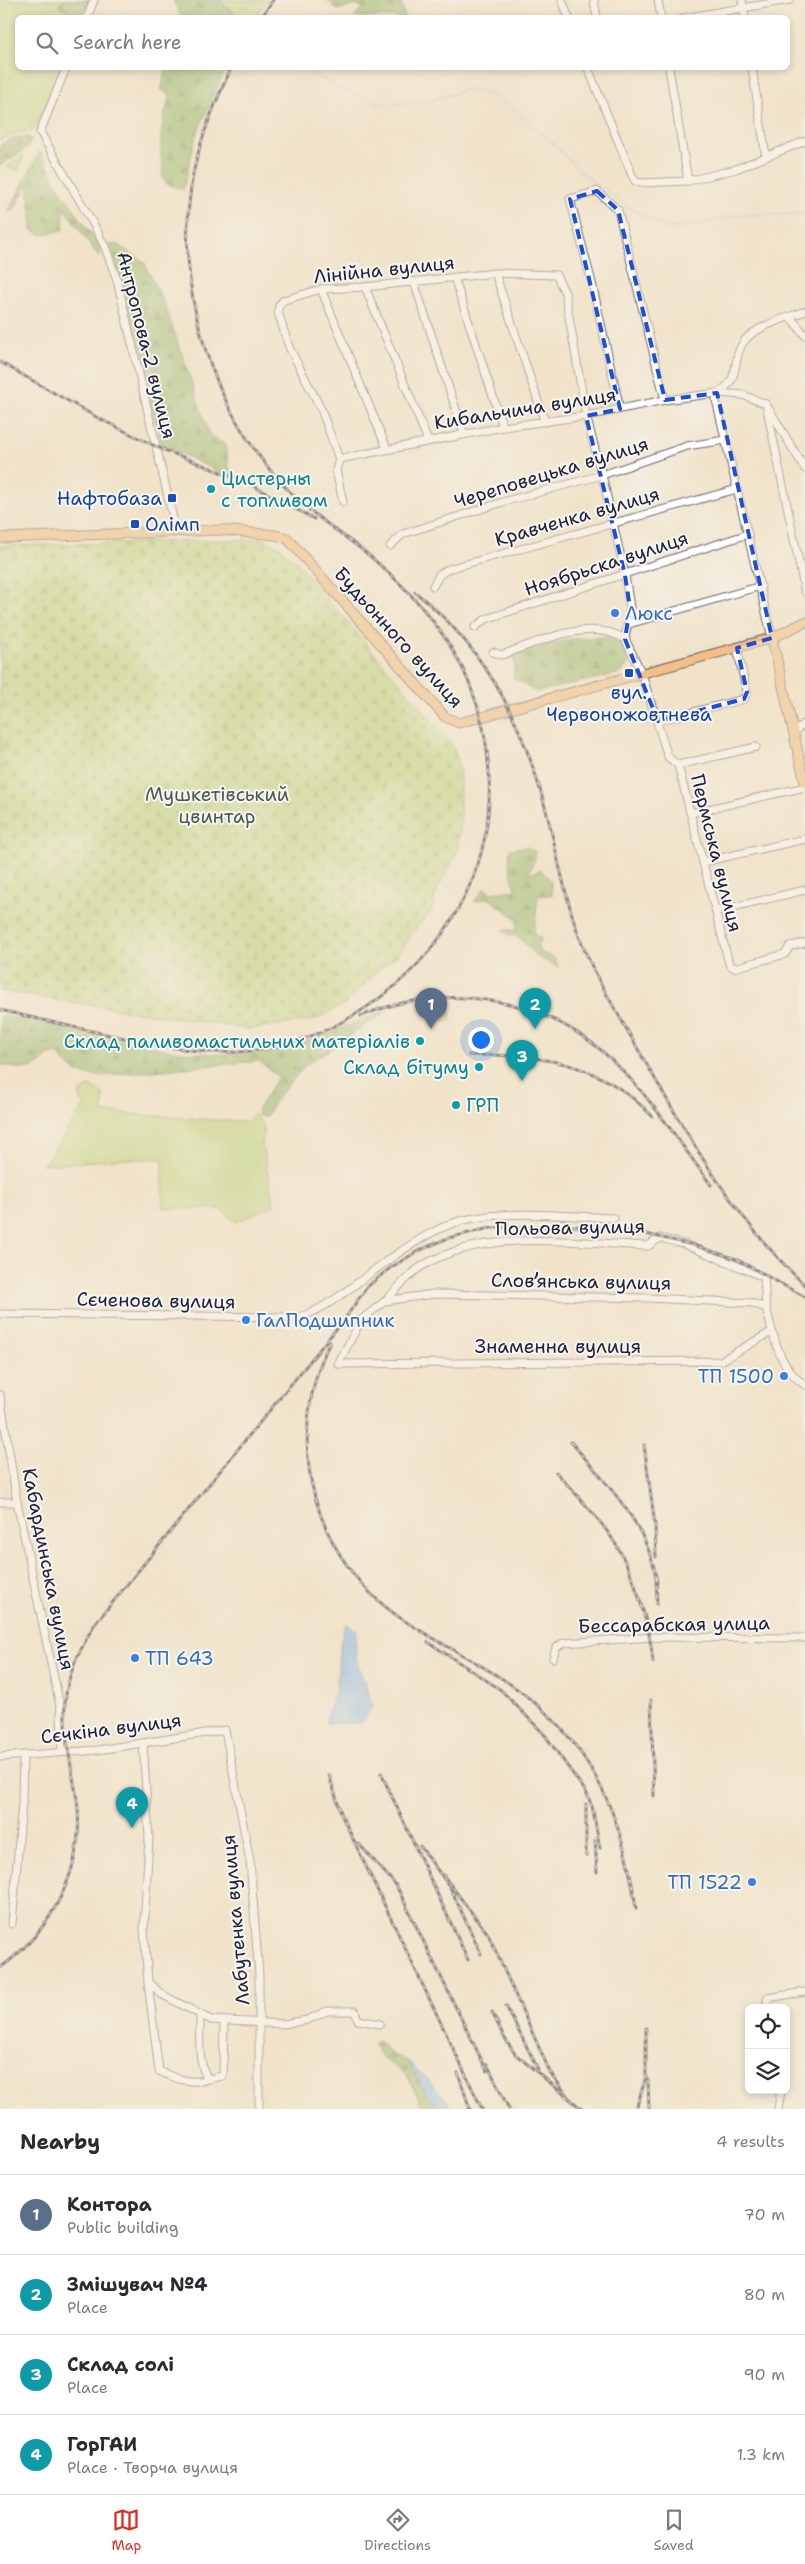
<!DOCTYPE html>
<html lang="en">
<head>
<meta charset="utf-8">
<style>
  :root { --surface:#fff; --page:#f2f2f3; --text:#2b2b33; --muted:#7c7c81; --line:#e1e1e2; --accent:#d93025 }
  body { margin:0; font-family:"Shantell Sans",sans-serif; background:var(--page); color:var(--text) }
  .controls { position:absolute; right:15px; bottom:15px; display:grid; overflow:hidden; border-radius:8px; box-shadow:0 2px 8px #0003 }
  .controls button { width:45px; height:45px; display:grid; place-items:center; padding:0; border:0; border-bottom:1px solid var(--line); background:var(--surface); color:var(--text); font:25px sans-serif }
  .you { position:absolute; left:480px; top:1039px; width:18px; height:18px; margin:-12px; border:4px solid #fff; border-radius:50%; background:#1a73e8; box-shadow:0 0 0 8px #1a73e833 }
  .badge { display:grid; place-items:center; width:32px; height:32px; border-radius:50%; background:var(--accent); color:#fff; font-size:16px; font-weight:700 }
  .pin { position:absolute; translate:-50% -41px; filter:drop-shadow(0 1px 2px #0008) }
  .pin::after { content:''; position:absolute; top:26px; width:18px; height:15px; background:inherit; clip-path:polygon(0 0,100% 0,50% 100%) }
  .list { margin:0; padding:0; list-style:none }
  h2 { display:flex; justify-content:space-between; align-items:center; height:65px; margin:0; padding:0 20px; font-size:21px }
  h2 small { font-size:16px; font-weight:400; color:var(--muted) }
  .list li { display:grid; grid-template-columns:32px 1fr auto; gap:15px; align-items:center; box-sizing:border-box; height:80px; padding:0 20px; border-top:1px solid var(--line) }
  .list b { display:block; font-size:19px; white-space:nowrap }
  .list p { margin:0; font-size:16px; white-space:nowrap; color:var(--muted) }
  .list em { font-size:16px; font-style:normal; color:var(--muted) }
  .icon { flex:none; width:28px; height:28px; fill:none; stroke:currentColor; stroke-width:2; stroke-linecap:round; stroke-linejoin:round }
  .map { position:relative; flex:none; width:805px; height:2109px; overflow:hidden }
  .search { position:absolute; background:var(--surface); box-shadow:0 2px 8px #0003; left:15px; right:15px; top:15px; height:55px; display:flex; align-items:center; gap:12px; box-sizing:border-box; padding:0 18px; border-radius:8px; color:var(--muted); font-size:19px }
  .sheet { height:385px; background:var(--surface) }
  nav { display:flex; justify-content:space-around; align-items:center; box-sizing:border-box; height:70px; border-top:1px solid var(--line); background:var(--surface); font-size:14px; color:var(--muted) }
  nav a { display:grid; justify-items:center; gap:2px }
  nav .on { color:var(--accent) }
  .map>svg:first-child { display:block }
  .green { fill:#b9d67c; stroke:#6e7c5c }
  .forest { fill:url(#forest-firs); stroke:#5a6c54 }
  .cemetery { fill:url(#cemetery-stones); stroke:#6e7c5c }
  .park { fill:url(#park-tufts); stroke:#6e7c5c }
  .water { fill:#80b5ee; stroke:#516c94 }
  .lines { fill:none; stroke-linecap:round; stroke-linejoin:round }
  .stream { stroke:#80b5ee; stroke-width:1 }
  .minor-casing { stroke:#6a666d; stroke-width:9 }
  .major-casing { stroke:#6a666d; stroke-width:11 }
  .minor { stroke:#fff; stroke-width:7 }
  .major { stroke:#f6be87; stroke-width:9 }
  .rail-casing { stroke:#22223b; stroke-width:3 }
  .rail { stroke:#f6f6f2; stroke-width:1; stroke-dasharray:4; stroke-linecap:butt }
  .marked { fill:none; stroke:#1d4ed8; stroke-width:4; stroke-dasharray:10 6; stroke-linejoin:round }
  .culture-dot { fill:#0f9aa8; stroke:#f6f6f2; stroke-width:2 }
  .transit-dot { fill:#1a4fb4; stroke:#f6f6f2; stroke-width:2 }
  .shop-dot { fill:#3f7fe0; stroke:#f6f6f2; stroke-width:2 }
  .labels { text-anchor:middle; stroke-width:4; stroke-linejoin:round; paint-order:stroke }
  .street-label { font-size:19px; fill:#22223b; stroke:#f6f6f2 }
  .culture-label { font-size:19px; fill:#0d838f; stroke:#f6f6f2; text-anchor:start }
  .transit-label { font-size:19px; fill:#164399; stroke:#f6f6f2; text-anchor:end }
  .shop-label { font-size:19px; fill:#366cbe; stroke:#f6f6f2; text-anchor:start }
  .park-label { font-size:19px; fill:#4f584e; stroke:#f6f6f2 }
</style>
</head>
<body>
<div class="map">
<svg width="805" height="2109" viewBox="0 0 805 2109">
  <defs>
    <pattern id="forest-firs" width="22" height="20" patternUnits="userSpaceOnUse" patternTransform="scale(1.25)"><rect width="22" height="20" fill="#92b76c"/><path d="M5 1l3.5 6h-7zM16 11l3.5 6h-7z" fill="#77945a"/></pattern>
    <pattern id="cemetery-stones" width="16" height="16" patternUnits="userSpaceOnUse" patternTransform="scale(1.25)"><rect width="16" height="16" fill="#b9d67c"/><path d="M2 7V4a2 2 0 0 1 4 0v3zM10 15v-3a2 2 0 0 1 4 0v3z" fill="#9fb76c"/></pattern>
    <pattern id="park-tufts" width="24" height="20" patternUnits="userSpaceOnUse" patternTransform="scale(1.25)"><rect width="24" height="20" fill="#b9d67c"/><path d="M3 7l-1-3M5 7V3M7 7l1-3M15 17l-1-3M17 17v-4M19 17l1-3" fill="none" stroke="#9fb76c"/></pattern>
  </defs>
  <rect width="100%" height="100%" fill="#f6f6f2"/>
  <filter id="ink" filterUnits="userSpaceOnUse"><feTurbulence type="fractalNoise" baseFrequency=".02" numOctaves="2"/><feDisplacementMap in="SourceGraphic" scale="10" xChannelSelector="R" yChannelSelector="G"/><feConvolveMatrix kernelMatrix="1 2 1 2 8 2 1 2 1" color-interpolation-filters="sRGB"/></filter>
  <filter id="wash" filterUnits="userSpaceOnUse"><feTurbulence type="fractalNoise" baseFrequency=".0096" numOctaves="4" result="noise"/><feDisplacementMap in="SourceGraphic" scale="20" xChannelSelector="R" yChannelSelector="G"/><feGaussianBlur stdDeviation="1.12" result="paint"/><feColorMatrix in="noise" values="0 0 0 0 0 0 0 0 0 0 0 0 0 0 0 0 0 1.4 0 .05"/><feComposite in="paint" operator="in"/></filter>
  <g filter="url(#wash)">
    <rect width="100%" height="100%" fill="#f1e3ca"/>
    <g class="green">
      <path d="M 0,0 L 90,0 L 82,17 L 18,18 L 18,68 L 61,68 L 34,130 L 14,134 L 0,140 Z"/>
      <path d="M 24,155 L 19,169 L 15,170 L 7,167 Z"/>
      <path d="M 90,1086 L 103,1094 L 103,1112 L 247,1122 L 254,1114 L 264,1126 L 262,1145 L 274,1205 L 236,1222 L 220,1209 L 163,1208 L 163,1159 L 121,1159 L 43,1165 L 85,1105 L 80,1098 L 80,1092 Z"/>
    </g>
    <g class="forest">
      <path d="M 68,0 L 90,0 L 82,17 L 66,17 L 64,14 L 68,10 L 59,7 L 60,3 Z"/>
      <path d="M 173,0 L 216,0 L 218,2 L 220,0 L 252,18 L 181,17 Z"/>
      <path d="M 327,0 L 395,0 L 401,3 L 405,17 L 354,17 L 363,8 L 357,5 L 337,10 Z"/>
      <path d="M 167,68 L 226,68 L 196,135 L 183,190 L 167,184 L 162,176 C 164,166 161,161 161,152 C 160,134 163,112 171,96 L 161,89 Z"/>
      <path d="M 27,137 L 32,139 L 27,148 L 0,166 L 0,145 L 13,138 Z"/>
      <path d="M 40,151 L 57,185 L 102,249 L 99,257 L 64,208 L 63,230 L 42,235 L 32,230 L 28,183 L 15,208 L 8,213 Z"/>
      <path d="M 108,244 L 119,245 L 144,262 L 165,305 L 210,436 L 225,444 L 231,478 L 161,444 L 121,279 Z"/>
      <path d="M 610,637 L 627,648 L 628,664 L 621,673 L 536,692 L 513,678 L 515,664 L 513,654 L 571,639 Z"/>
      <path d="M 526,847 L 535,851 L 535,860 L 528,874 L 541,870 L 551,881 L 552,895 L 538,896 L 534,934 L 542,940 L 537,944 L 540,952 L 554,958 L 558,967 L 537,957 L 518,936 L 509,935 L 503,930 L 517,930 L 517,919 L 488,898 L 474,902 L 484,888 L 491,893 L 515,890 L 509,863 L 510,849 Z"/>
      <path d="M 388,1010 L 307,1064 L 279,1095 L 265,1118 L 258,1115 L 257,1110 L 278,1077 L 259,1061 L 101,1076 C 82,1076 70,1071 59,1055 L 48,1055 C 32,1074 23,1069 0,1065 L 0,1015 L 180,1052 L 241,1055 L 310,1040 Z"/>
      <path d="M 378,2040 L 392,2054 L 406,2060 L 424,2090 L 438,2109 L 424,2109 L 407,2075 L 383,2059 L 373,2044 Z"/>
    </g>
    <path class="cemetery" d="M 263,539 L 280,547 L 296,562 L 449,741 L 456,754 L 460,772 L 460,830 L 457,853 L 437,890 L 431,911 L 412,933 L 400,953 L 382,967 L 346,1003 L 332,1011 L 314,1020 L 248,1029 L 0,991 L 0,546 Z"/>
    <g class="park">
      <path d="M 218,0 L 268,0 L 255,17 L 240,17 Z"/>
      <path d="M 450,1006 L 451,1020 L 432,1022 L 431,1007 Z"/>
    </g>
    <g class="water">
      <path d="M 346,1624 L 357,1630 C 351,1667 365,1674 372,1707 L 361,1723 L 326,1723 C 326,1710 334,1702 336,1689 C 339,1667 337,1645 346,1624 Z"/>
      <path d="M 407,2060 L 444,2096 L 451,2109 L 438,2109 L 424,2090 Z"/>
    </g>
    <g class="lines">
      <g class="stream">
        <path d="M 213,0 L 235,18"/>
        <path d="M 306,68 L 335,86 L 382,104 L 426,102 L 468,89 L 497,97 L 513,108 L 533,128 L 545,135 L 578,169 L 627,207 L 667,228 L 687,227 L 737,215 L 805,214"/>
      </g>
    </g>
  </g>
  <g filter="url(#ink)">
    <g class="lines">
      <defs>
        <g id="minor">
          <path d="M 562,0 L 569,18"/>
          <path d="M 594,0 L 597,18"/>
          <path d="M 658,0 L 661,18"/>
          <path d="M 742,0 L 745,18"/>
          <path d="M 87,18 L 94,0"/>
          <path d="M 683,18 L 790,0"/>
          <path d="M 66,68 L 40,132 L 95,227 L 105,247 L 117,280 L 176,531"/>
          <path d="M 588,68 L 632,175 L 635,181 L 640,183 L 688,181 L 736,169 L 805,141"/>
          <path d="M 669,68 L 688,181"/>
          <path d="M 752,68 L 766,156"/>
          <path d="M 495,273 L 545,422"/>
          <path d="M 454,277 L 503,427"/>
          <path d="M 414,282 L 464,434"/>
          <path d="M 365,287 L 428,441"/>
          <path d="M 321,289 L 387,449"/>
          <path d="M 790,317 L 805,335"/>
          <path d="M 717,393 L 716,400 L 772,638"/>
          <path d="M 717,393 C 743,380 730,359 745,340 C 758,325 787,318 805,311"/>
          <path d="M 620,409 L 592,283 L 570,199 L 597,191 L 618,210 L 665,400"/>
          <path d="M 767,409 L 805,592"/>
          <path d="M 339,459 L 503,427 L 586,416 L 665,400 L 717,393 L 743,395 L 766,404 L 805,469"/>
          <path d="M 343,502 L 336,470 L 339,459 L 321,409 L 289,347 L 278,312 L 279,305 L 284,300 L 321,289 L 365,287 L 495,273 L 556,275 L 565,293 L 586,416 L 602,475 L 625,575 L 630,608 L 625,639 L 642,674 L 668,757 L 678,765 L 729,964 L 734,968 L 785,954 L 790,946 L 805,943"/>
          <path d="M 390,546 L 403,534 L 503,502 L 602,475 L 687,446 L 726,440"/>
          <path d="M 433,586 L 439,575 L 448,569 L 737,489"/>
          <path d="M 629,624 L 761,586"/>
          <path d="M 475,627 L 486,619 L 748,534"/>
          <path d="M 493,652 L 502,655 C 538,642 588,617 625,639"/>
          <path d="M 658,721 L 744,699 L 747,692 L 737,648"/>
          <path d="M 794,732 L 805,723"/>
          <path d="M 678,765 L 756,747"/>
          <path d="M 691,813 L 805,787"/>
          <path d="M 703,862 L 805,839"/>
          <path d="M 716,911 L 805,890"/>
          <path d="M 385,1301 C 397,1290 409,1273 424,1265 C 487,1228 578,1243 648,1246 L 660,1238 L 684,1244 L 764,1277 L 766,1308"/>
          <path d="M 0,1314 L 299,1317 C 327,1310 366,1275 391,1258 C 415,1242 441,1224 469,1219 C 516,1210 567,1216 614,1218"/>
          <path d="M 771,1332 L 721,1361 L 338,1364 L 361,1320 L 385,1301 L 434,1294 L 647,1298 L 752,1303 L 766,1308 C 774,1337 778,1367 805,1385"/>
          <path d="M 0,1395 L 17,1502 L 61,1711 L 62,1751"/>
          <path d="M 0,1502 L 17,1502"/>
          <path d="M 553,1658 L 556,1648 L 563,1643 L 655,1637 L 805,1638"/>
          <path d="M 143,1743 L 149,1838 L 144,1929 L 148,1981 L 161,1994 L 211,2020 L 283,2024 L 307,2020 L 327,2011 L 355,2011 L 358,2020 L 380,2024"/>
          <path d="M 0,1757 L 98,1750 L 225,1730 L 250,1861 L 259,1975 L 259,2109"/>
          <path d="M 12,1924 L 22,1803 L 23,1755"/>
          <path d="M 148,1982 L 159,2071 C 174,2078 192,2085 208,2079 C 197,2063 200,2035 200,2016"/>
          <path d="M 767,2008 L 767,1998 L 805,1992"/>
          <path d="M 208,2079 L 223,2076 L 224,2021"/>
          <path d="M 778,2109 L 781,2090"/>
        </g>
        <g id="major">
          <path d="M 0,538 L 221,530 L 275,535 L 287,538 L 445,717 L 459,723 L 772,638 L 805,622"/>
          <path d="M 772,638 L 805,783"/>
        </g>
      </defs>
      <use href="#minor" class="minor-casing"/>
      <use href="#major" class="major-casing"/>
      <use href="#minor" class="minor"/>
      <use href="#major" class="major"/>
      <defs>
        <g id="rail">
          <path d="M 261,18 L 273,0"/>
          <path d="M 0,362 L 98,418 L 157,447 L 248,483 L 314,519"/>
          <path d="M 415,592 C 492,653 527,733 550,826 C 559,863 566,901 579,936 C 594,977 618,1013 639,1051 C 687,1135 733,1218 805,1285"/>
          <path d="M 0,1010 C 38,1019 77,1028 115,1036 C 157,1045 197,1054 240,1052 C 338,1045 430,976 469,887 C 497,825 495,748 470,685 C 450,635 412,592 371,557 C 347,537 319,520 296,498 C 215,420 175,297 191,186 C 197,145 214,105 231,68"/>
          <path d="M 361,1016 C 445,981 545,996 612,1060 C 650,1096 680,1143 711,1185"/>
          <path d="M 469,1055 C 541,1054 601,1062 652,1116"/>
          <path d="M 330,1342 C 281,1442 313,1563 408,1623 C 463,1658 514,1677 560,1727 C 607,1778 626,1841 636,1908"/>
          <path d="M 571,1442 C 607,1485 649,1524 657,1583"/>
          <path d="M 644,1445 L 655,1525 L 656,1557"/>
          <path d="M 556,1472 C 576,1495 599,1517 615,1543 C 634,1573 650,1626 653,1662"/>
          <path d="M 656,1577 L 657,1604"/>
          <path d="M 428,1642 L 501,1690 L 544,1734 L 586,1792 L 592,1806 L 600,1848"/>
          <path d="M 651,1700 L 654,1796"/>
          <path d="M 381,1773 L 468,1960"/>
          <path d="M 329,1775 L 342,1816 L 482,2109"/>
          <path d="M 586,1804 L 586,1856"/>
          <path d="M 595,1841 L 597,1872"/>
          <path d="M 359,1844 L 396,1885 L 487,2071"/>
          <path d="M 420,1846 L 450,1887 L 481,1954"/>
          <path d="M 443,1875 L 488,1934 L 550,2072 L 569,2098"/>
          <path d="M 0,1968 C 53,1930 86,1866 77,1800 C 72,1767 63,1736 65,1703 C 67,1674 80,1650 94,1625 L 346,1317 L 367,1287 L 390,1268 L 418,1251 L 448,1238 L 490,1228 L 592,1226 L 633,1231 L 693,1245 L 736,1259 L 805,1297"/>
          <path d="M 506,2006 L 538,2069"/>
          <path d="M 492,2012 L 504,2037 L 515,2054 L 582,2109"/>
          <path d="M 487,2064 L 509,2109"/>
          <path d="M 458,2073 L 470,2109"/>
          <path d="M 648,2080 L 649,2109"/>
          <path d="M 636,2109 L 646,2077 L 646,2028"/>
        </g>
      </defs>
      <use href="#rail" class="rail-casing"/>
      <use href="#rail" class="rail"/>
    </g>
  </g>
  <path d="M0 0H805V2109H0ZM 597,191 L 618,210 L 665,400 L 717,393 L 772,638 L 737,648 L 747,692 L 744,699 L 658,721 L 625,639 L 630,608 L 625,575 L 586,416 L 620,409 L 570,199 Z" fill="#f1e3ca" fill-opacity=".55" fill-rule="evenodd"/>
  <path class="marked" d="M 597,191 L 618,210 L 665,400 L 717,393 L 772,638 L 737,648 L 747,692 L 744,699 L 658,721 L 625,639 L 630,608 L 625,575 L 586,416 L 620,409 L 570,199 Z"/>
  <g class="culture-dot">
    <circle cx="211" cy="489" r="5"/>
    <circle cx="420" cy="1041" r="5"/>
    <circle cx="479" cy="1067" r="5"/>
    <circle cx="456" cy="1105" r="5"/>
  </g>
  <g class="transit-dot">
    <rect x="167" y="493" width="10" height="10" rx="2.5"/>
    <rect x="130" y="519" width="10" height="10" rx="2.5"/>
    <rect x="624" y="668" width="10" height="10" rx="2.5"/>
  </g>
  <g class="shop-dot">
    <circle cx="615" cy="613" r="5"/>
    <circle cx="246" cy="1320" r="5"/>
    <circle cx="784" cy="1376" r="5"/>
    <circle cx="135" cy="1658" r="5"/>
    <circle cx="752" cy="1882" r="5"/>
  </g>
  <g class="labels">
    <g class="street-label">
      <text transform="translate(384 269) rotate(-6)" y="7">Лінійна вулиця</text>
      <text transform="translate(147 345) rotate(76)" y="7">Антропова-2 вулиця</text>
      <text transform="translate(525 408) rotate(-9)" y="7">Кибальчича вулиця</text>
      <text transform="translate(551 472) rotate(-17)" y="7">Череповецька вулиця</text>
      <text transform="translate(577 516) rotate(-16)" y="7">Кравченка вулиця</text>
      <text transform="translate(606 563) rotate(-18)" y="7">Ноябрьска вулиця</text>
      <text transform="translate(399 637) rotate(48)" y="7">Будьонного вулиця</text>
      <text transform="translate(717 853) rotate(76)" y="7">Пермська вулиця</text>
      <text transform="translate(570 1227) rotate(-1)" y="7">Польова вулиця</text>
      <text transform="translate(581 1281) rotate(1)" y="7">Слов’янська вулиця</text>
      <text transform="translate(156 1300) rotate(1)" y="7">Сєченова вулиця</text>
      <text x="558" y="1353">Знаменна вулиця</text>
      <text transform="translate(49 1569) rotate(79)" y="7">Кабардинська вулиця</text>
      <text transform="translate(674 1624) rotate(-1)" y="7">Бессарабская улица</text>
      <text transform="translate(111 1728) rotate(-7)" y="7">Сєчкіна вулиця</text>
      <text transform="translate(235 1920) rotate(-95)" y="7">Лабутенка вулиця</text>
    </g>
    <g class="culture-label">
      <text x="221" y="485">Цистерны<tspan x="221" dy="22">с топливом</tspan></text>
      <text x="410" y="1048" text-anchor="end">Склад паливомастильних матеріалів</text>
      <text x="469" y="1074" text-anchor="end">Склад бітуму</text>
      <text x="466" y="1112">ГРП</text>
    </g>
    <g class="transit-label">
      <text x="162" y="505">Нафтобаза</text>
      <text x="145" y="531" text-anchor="start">Олімп</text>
      <text x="629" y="699" text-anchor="middle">вул.<tspan x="629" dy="22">Червоножовтнева</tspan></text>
    </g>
    <g class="shop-label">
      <text x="625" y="620">Люкс</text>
      <text x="256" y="1327">ГалПодшипник</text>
      <text x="774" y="1383" text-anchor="end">ТП 1500</text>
      <text x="145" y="1665">ТП 643</text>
      <text x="742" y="1889" text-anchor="end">ТП 1522</text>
    </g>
    <g class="park-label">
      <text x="217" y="801">Мушкетівський<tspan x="217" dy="22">цвинтар</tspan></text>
    </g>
  </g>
</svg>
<div class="controls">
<button><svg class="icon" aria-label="locate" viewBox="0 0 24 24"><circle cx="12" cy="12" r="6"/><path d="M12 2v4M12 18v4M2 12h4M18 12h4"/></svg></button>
<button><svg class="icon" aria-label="layers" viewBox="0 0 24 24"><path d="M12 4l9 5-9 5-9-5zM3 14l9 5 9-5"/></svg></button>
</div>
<div class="you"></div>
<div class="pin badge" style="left:431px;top:1029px;background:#5c6f8a">1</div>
<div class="pin badge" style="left:535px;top:1029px;background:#0f9aa8">2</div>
<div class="pin badge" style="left:522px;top:1081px;background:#0f9aa8">3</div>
<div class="pin badge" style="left:132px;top:1828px;background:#0f9aa8">4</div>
<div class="search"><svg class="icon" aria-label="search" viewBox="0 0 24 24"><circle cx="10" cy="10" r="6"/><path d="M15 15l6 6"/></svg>Search here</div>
</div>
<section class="sheet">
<h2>Nearby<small>4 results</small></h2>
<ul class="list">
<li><span class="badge" style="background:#5c6f8a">1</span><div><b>Контора</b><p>Public building</p></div><em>70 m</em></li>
<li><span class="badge" style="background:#0f9aa8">2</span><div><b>Змішувач №4</b><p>Place</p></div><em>80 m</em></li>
<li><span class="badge" style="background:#0f9aa8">3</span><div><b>Склад солі</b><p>Place</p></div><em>90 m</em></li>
<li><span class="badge" style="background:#0f9aa8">4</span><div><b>ГорГАИ</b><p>Place · Творча вулиця</p></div><em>1.3 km</em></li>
</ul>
</section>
<nav>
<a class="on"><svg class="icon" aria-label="map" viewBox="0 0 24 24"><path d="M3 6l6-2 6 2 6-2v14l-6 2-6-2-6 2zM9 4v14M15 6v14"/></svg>Map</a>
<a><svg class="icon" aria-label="directions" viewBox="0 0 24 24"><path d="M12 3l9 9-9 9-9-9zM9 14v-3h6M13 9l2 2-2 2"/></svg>Directions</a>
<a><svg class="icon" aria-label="saved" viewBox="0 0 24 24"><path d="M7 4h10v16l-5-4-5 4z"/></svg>Saved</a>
</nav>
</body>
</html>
